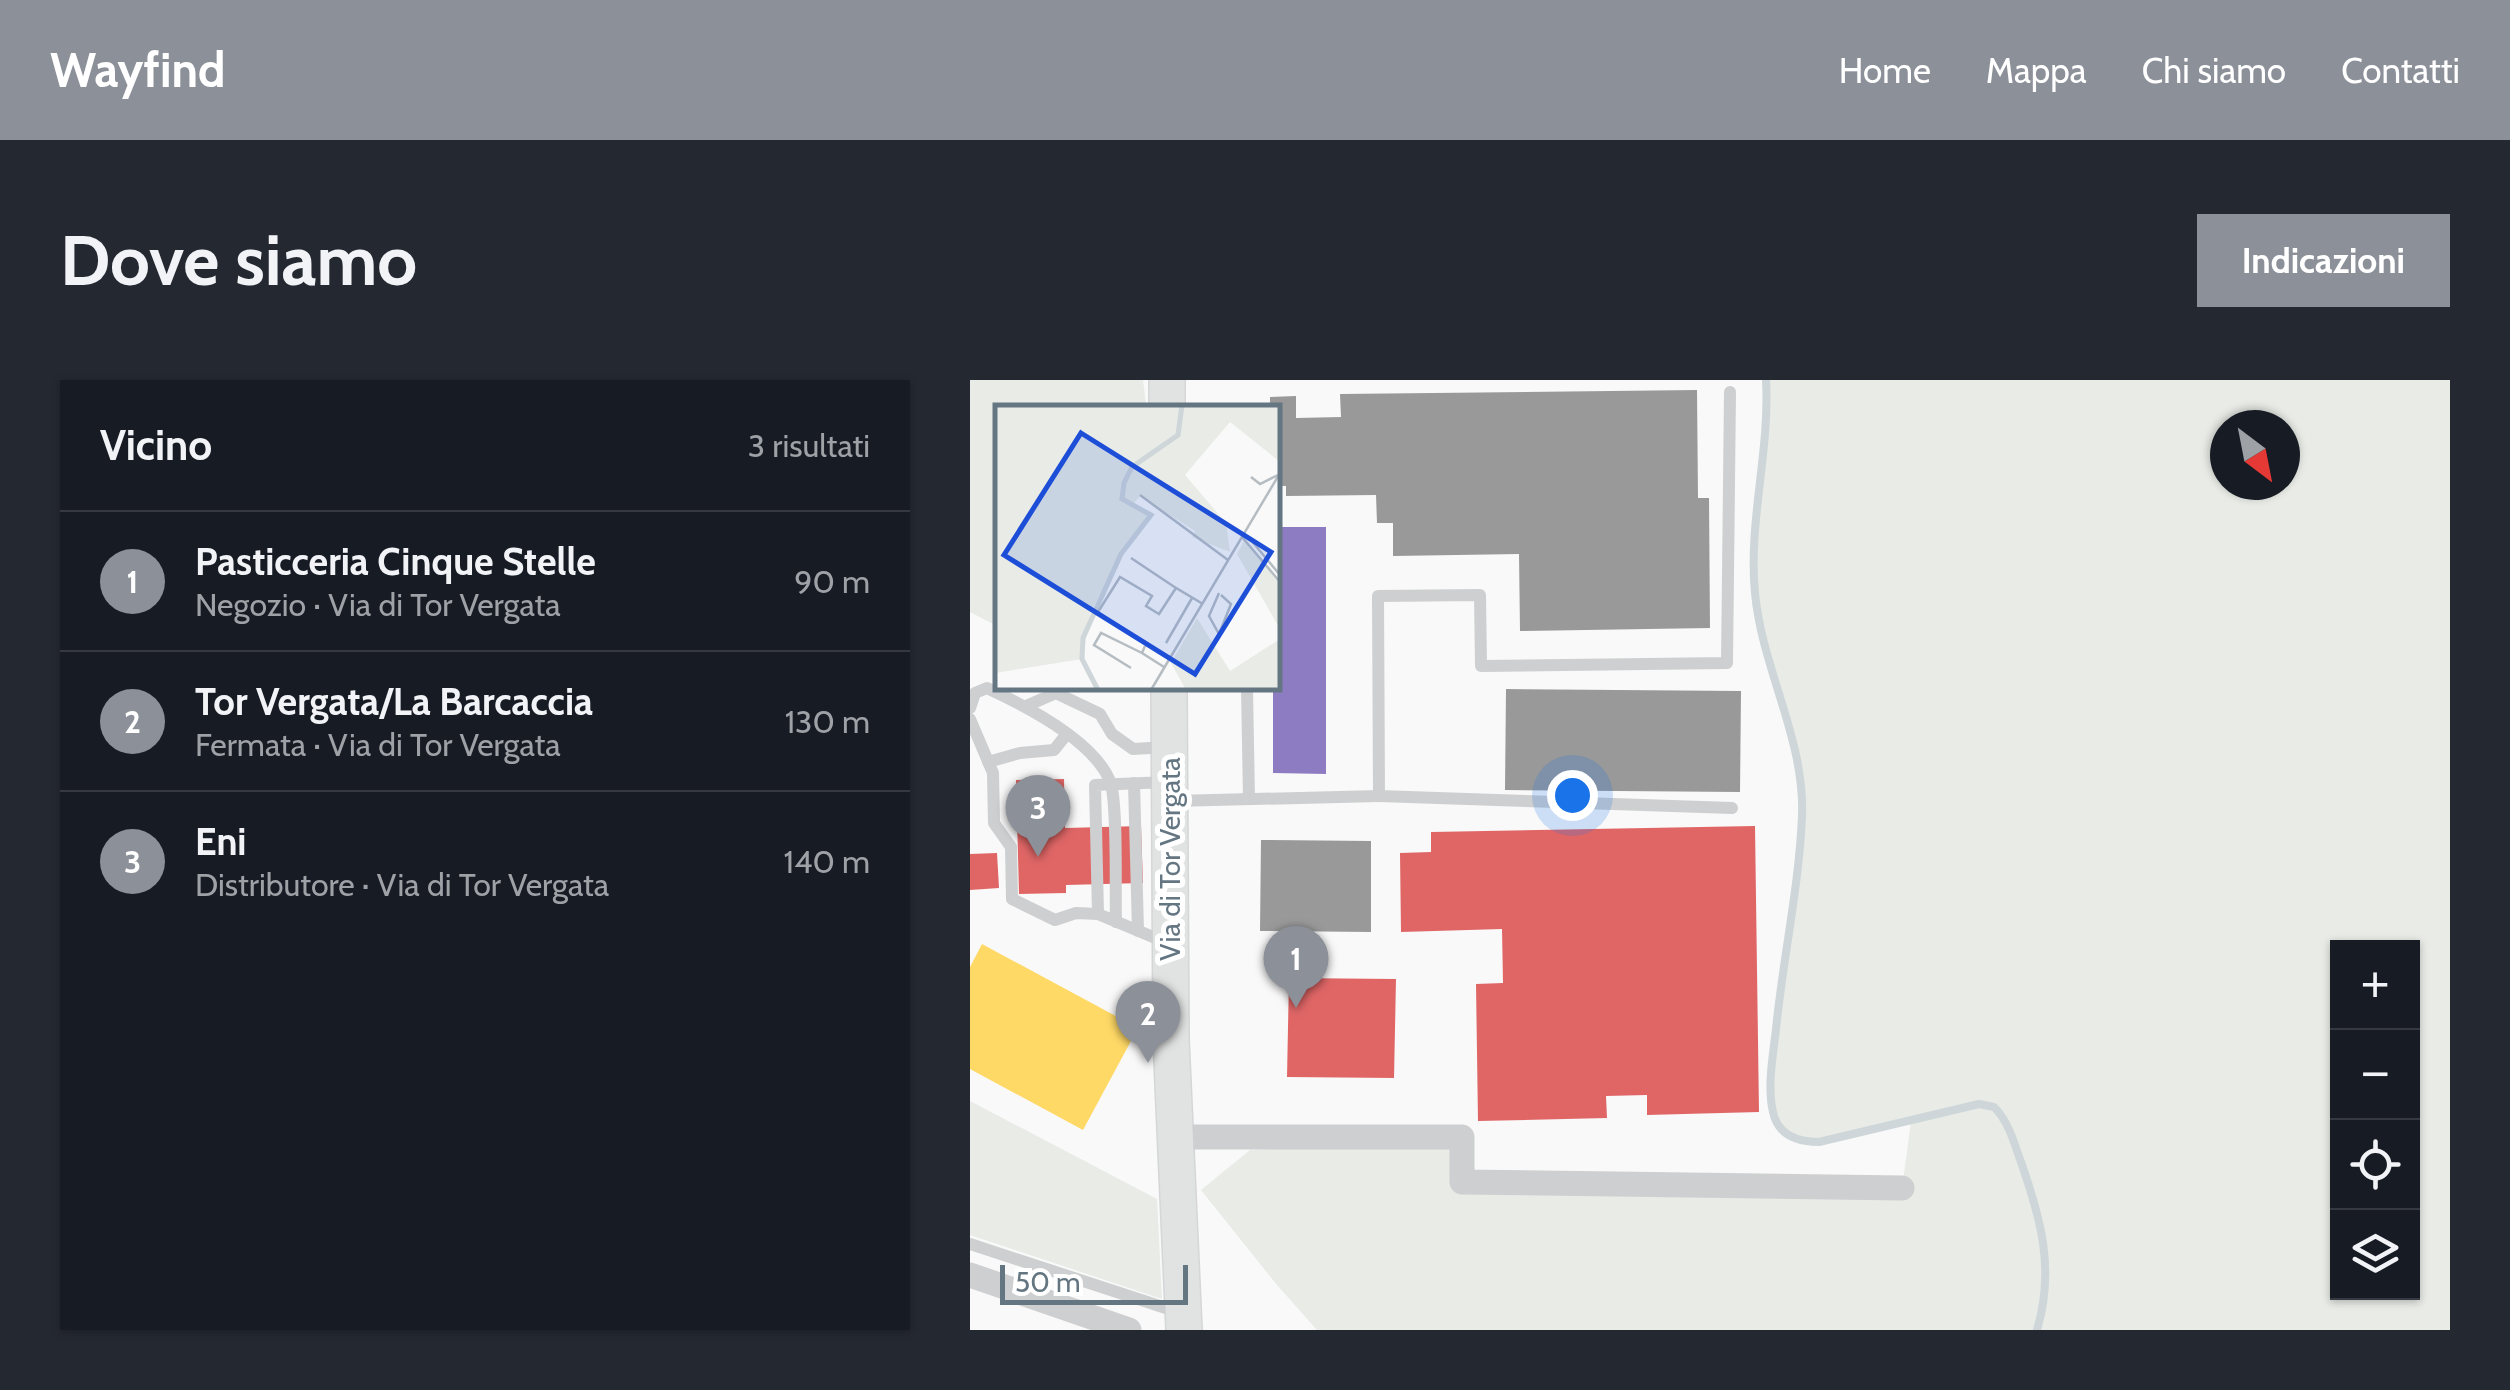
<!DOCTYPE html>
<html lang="it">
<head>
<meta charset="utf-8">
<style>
  :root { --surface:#171b24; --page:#242831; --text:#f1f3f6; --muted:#9ea1a6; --line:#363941; --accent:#8c9099 }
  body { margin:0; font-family:Cabin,sans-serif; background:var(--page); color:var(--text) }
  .controls { position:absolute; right:30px; bottom:30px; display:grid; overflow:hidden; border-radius:0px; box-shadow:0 2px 8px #0004 }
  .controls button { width:90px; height:90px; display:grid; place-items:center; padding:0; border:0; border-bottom:2px solid var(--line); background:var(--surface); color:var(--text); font:50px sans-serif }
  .compass { position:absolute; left:1240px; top:30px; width:90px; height:90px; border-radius:50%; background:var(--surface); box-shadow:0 2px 8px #0004; rotate:148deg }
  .scale { position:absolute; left:30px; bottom:25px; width:188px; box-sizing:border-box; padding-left:10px; border:5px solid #657683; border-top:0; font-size:28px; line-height:35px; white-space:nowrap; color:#657683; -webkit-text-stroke:8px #fff; paint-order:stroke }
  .you { position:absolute; left:602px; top:415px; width:35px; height:35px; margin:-25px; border:8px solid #fff; border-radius:50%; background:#1a73e8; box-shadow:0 0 0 15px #1a73e833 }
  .badge { display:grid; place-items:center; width:65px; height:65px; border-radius:50%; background:var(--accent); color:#fff; font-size:32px; font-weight:700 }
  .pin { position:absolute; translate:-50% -82px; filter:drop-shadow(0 2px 5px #0008) }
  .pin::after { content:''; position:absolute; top:52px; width:35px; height:30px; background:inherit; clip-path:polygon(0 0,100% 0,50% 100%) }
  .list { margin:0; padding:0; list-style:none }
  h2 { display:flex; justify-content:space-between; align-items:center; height:130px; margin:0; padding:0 40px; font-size:42px }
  h2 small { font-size:32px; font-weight:400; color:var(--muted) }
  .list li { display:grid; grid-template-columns:65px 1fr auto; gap:30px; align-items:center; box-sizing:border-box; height:140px; padding:0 40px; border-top:2px solid var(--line) }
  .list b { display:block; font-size:38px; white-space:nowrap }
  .list p { margin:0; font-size:32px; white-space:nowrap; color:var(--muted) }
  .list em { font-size:32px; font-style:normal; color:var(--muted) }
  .icon { flex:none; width:55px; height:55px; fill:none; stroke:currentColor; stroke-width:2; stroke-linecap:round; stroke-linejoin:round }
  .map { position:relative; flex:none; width:1480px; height:950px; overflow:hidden; border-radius:0px }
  header { display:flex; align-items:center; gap:60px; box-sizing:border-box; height:140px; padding:0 50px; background:var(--accent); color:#fff }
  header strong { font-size:48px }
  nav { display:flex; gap:55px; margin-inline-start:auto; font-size:35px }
  .intro { display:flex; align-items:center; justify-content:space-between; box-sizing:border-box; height:240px; padding:0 60px }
  h1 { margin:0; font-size:70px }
  .button { padding:25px 45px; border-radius:0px; background:var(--accent); color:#fff; font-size:35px; font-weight:700 }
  main { display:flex; gap:60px; padding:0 60px }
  aside { flex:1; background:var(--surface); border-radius:0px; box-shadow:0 2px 8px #0004 }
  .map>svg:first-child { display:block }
  .green { fill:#e8ebe6; fill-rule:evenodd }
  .homes { fill:#ffd966 }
  .shops { fill:#e06666 }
  .offices { fill:#8e7cc3 }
  .industry { fill:#999 }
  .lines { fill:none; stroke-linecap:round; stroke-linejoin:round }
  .stream { stroke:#ced6d9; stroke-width:8 }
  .secondary-casing { stroke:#d5d6d7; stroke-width:38 }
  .service { stroke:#cecfd0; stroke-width:12 }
  .minor { stroke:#cecfd0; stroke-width:25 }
  .secondary { stroke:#e1e2e2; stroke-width:35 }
  .labels { text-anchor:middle; stroke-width:10; stroke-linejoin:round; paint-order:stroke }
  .street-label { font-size:28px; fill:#657683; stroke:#fff }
  .inset-river { fill:none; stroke:#ced6d9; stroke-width:5 }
  .inset-road { fill:none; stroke:#b5bdc3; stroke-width:2.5 }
  .view { fill:#1d4ed8; fill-opacity:0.15; stroke:#1d4ed8; stroke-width:5 }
  .inset-edge { fill:none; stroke:#657683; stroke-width:5 }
</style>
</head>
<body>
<header>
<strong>Wayfind</strong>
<nav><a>Home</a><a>Mappa</a><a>Chi siamo</a><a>Contatti</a></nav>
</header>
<div class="intro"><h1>Dove siamo</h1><a class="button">Indicazioni</a></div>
<main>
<aside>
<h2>Vicino<small>3 risultati</small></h2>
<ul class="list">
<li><span class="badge">1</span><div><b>Pasticceria Cinque Stelle</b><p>Negozio · Via di Tor Vergata</p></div><em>90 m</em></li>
<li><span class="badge">2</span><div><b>Tor Vergata/La Barcaccia</b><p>Fermata · Via di Tor Vergata</p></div><em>130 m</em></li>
<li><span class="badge">3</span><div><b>Eni</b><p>Distributore · Via di Tor Vergata</p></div><em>140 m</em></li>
</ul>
</aside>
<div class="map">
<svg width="1480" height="950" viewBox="0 0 1480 950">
  <rect width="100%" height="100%" fill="#f9f9f9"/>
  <g class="green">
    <path d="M 0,0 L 173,0 L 176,24 L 176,28 L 28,28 L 27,246 L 0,232 Z"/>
    <path d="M 796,0 L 1480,0 L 1480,950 L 347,950 L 307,905 L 231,810 L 280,770 L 492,757 L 492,801 L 932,808 L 941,742 C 903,751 851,774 814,754 L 804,739 L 801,720 L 804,666 L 830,463 L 832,415 L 827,379 L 792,259 L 785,212 L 783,177 L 794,84 ZM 1255,45 L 1315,45 L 1315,105 L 1255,105 ZM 1368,568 L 1442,568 L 1442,912 L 1368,912 Z"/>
    <path d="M 0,721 L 187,819 L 192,919 L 0,855 Z"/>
  </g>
  <path class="homes" d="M 12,564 L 168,648 L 113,750 L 0,689 L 0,587 Z"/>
  <g class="shops">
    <path d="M 94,399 L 95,448 L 171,446 L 173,503 L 96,505 L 96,513 L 49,514 L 46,400 Z"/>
    <path d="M 785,446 L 789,732 L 677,735 L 677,715 L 636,716 L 637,738 L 508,741 L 506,604 L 533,603 L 532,549 L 431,552 L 430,473 L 461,472 L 461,452 Z"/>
    <path d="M 27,473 L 29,508 L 0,510 L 0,474 Z"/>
    <path d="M 319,598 L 426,599 L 424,698 L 317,697 Z"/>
  </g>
  <path class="offices" d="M 308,147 L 356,147 L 356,394 L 303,393 L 303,308 L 308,308 Z"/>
  <g class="industry">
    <path d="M 727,10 L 728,118 L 739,118 L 740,248 L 550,251 L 549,174 L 423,176 L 423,143 L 407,143 L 406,115 L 316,116 L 316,106 L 308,106 L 308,28 L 300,28 L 300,17 L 326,16 L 326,38 L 371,37 L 370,14 Z"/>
    <path d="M 536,309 L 771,311 L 770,412 L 535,410 Z"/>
    <path d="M 291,460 L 401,461 L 401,552 L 290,551 Z"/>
  </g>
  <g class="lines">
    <path class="stream" d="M 796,0 C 800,72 778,142 785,213 C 792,289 835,359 832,436 C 829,507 813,578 806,649 C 803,675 797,707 803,732 C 808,756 828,762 849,762 L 1009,724 L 1024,727 C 1039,742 1044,763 1051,782 C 1071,839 1085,890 1067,950"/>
    <defs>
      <g id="secondary">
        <path d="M 197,0 L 197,28"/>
        <path d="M 199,308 L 201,659 L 214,950"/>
      </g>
    </defs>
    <use href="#secondary" class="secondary-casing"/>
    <g class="service">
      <path d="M 277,308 L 279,419"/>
      <path d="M 56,326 L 86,313 L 130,334 L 142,354 L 163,369 L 197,367"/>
      <path d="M 0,328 L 5,313 L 17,308 C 56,326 123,360 140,401 C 148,420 145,515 146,542"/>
      <path d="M 0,339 L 23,393 L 24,443 L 41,467 L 42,519 L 85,540 L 106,533 L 128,534"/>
      <path d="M 18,382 L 50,373 L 84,370 L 96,355"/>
      <path d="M 164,403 L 168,551"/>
      <path d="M 409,416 L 762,428"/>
      <path d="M 203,421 L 409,416 L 408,216 L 510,215 L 511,286 L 757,283 L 760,12"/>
      <path d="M 195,562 L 128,534 L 125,405 L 198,402"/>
      <path d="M 0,864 L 211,933"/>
    </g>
    <g class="minor">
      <path d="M 205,757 L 492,757 L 492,802 L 932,808"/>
      <path d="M 0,895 L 159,950"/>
    </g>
    <use href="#secondary" class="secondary"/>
  </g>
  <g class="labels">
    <g class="street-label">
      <text transform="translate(200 479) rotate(-90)" y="10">Via di Tor Vergata</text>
    </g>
  </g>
  <g transform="translate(25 25)">
    <rect width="285" height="285" fill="#f9f9f9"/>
    <path d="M 0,0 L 285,0 L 285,57 L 235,17 L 190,70 L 231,118 L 235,147 L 197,132 L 200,126 L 145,91 L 139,98 L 155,111 L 127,147 L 96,207 L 87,254 L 0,268 ZM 249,136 L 285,179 L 285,224 L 242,149 ZM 202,213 L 235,266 L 285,234 L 285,285 L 191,285 L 176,258 Z" fill="#e8ebe6"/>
    <path class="inset-river" d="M 103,285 L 87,254 L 88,233 L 126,149 L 156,110 L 127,94 L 129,78 L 137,62 L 183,30 L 187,0"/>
    <path class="inset-road" d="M 256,72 L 265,79 L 283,70M 145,90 L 233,155M 247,132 L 285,177M 255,134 L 285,170M 136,153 L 181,183M 224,188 L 214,211 L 224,229 L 236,199 L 226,190M 103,207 L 125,172 L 157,191 L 151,201 L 164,209 L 181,183 L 208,199M 171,238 L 197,193M 150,241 L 147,248 L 169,262M 136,263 L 99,240 L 106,228 L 147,248M 156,285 L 285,68"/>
    <path class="view" d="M 86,28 L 276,147 L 200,269 L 9,150 Z"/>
    <rect width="285" height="285" class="inset-edge"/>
  </g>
</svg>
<div class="controls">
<button>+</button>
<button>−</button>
<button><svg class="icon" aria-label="locate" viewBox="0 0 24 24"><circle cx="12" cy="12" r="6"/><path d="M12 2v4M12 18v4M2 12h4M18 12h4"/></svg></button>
<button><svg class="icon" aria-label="layers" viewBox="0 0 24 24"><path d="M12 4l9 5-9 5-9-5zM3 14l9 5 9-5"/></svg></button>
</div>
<svg class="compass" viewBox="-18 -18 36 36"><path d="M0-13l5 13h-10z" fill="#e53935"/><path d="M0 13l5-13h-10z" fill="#9ea1a6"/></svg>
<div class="scale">50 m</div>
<div class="you"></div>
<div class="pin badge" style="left:326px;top:628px">1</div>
<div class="pin badge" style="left:178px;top:683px">2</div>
<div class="pin badge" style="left:68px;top:477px">3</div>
</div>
</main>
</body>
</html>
